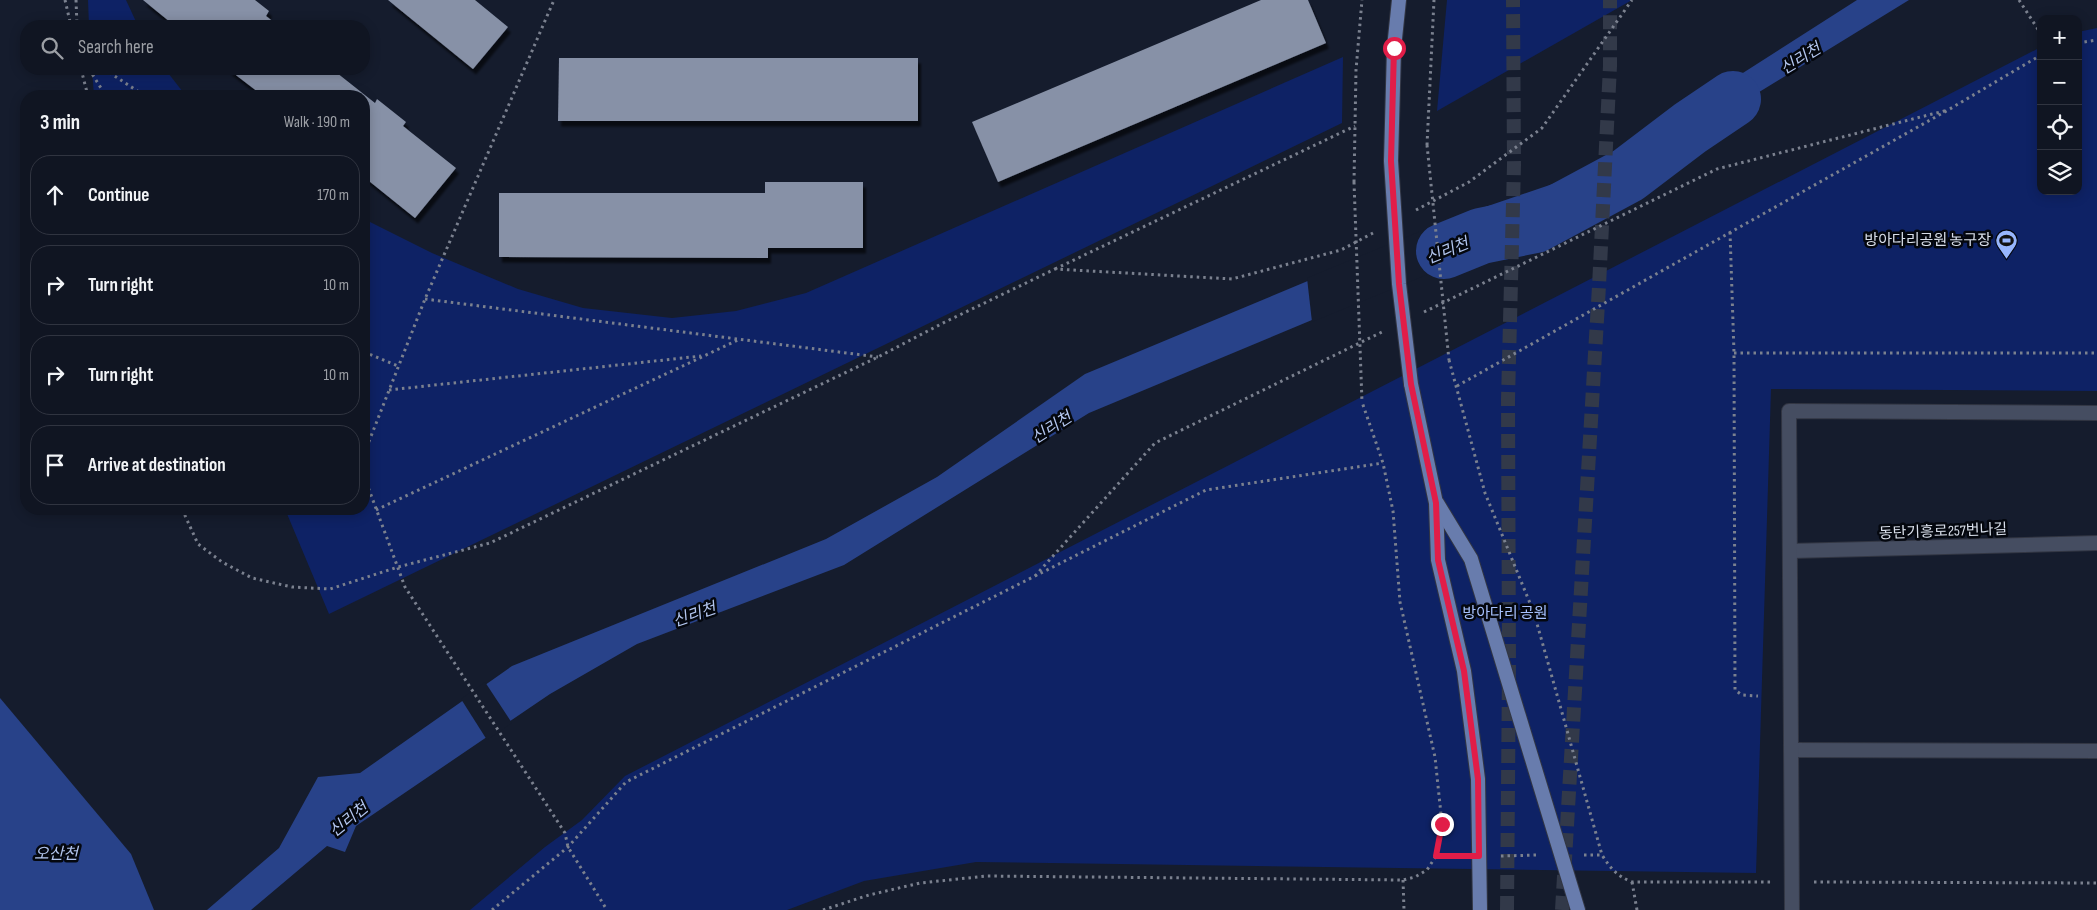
<!DOCTYPE html>
<html lang="en">
<head>
<meta charset="utf-8">
<style>
  :root { --surface:#101522; --page:#191e2a; --text:#f1f3f6; --muted:#9c9fa5; --line:#303440 }
  body { margin:0; font-family:"Sofia Sans Condensed","Noto Sans KR",sans-serif; background:var(--page); color:var(--text) }
  .controls { position:absolute; right:15px; top:15px; display:grid; overflow:hidden; border-radius:10px; box-shadow:0 2px 12px #0003 }
  .controls button { width:45px; height:45px; display:grid; place-items:center; padding:0; border:0; border-bottom:1px solid var(--line); background:var(--surface); color:var(--text); font:25px sans-serif }
  .stop { position:absolute; width:15px; height:15px; margin:-11px; border:4px solid #e11d48; border-radius:50%; background:#fff }
  .stop.end { background:#e11d48; border-color:#fff; box-shadow:0 1px 5px #0008 }
  .list { margin:0; padding:0; list-style:none }
  h2 { display:flex; justify-content:space-between; align-items:center; height:65px; margin:0; padding:0 20px; font-size:21px }
  h2 small { font-size:16px; font-weight:400; color:var(--muted) }
  .list li { display:grid; grid-template-columns:32px 1fr auto; gap:15px; align-items:center; box-sizing:border-box; height:80px; margin:0 10px 10px; padding:0 10px; border:1px solid var(--line); border-radius:20px }
  .list b { display:block; font-size:19px; white-space:nowrap }
  .list em { font-size:16px; font-style:normal; color:var(--muted) }
  .icon { flex:none; width:28px; height:28px; fill:none; stroke:currentColor; stroke-width:2; stroke-linecap:round; stroke-linejoin:round }
  .map { position:relative; flex:none; width:2097px; height:910px; overflow:hidden }
  .search { position:absolute; background:var(--surface); box-shadow:0 2px 12px #0003; left:20px; top:20px; width:350px; height:55px; display:flex; align-items:center; gap:12px; box-sizing:border-box; padding:0 18px; border-radius:20px; color:var(--muted); font-size:19px }
  .panel { position:absolute; background:var(--surface); box-shadow:0 2px 12px #0003; left:20px; top:90px; width:350px; height:425px; border-radius:20px }
  .map>svg:first-child { display:block }
  .green { fill:#0e2265 }
  .water { fill:#284289 }
  .pier { fill:#151c2d }
  .lines { fill:none; stroke-linecap:round; stroke-linejoin:round }
  .river { stroke:#284289; stroke-width:56 }
  .building { fill:#8791a7; filter:url(#shadow) }
  .tertiary-tunnel { stroke:#323949; stroke-width:14; stroke-dasharray:14 7; stroke-linecap:butt }
  .trunk-tunnel { stroke:#323949; stroke-width:14; stroke-dasharray:14 7; stroke-linecap:butt }
  .minor-casing { stroke:#323643; stroke-width:16 }
  .primary-casing { stroke:#323643; stroke-width:16 }
  .path { stroke:#7b818f; stroke-width:3; stroke-dasharray:2.5 4; stroke-linecap:butt }
  .minor { stroke:#454d61; stroke-width:14 }
  .primary { stroke:#687cad; stroke-width:14 }
  .primary-bridge-casing { stroke:#323643; stroke-width:16; stroke-linecap:butt }
  .path-bridge { stroke:#7b818f; stroke-width:3; stroke-dasharray:2.5 4; stroke-linecap:butt }
  .primary-bridge { stroke:#687cad; stroke-width:14 }
  .route { stroke:#e11d48; stroke-width:6 }
  .labels { text-anchor:middle; stroke-width:5; stroke-linejoin:round; paint-order:stroke }
  .poi-label { font-size:15px; fill:#d9dfea; stroke:#04070e; text-anchor:end }
  .street-label { font-size:15px; fill:#d9dfea; stroke:#04070e }
  .park-label { font-size:15px; fill:#a6c1fe; stroke:#04070e }
  .water-label { font-size:16px; font-style:italic; fill:#b3c6ef; stroke:#04070e }
</style>
</head>
<body>
<div class="map">
<svg width="2097" height="910" viewBox="0 0 2097 910">
  <defs>
    <filter id="shadow"><feDropShadow dx="3" dy="5.5" stdDeviation="1" flood-color="#0009"/></filter>
  </defs>
  <rect width="100%" height="100%" fill="#151c2d"/>
  <g class="green">
    <path d="M 88,0 L 126,0 L 138,26 L 89,26 Z"/>
    <path d="M 1447,0 L 1632,0 L 1437,111 Z"/>
    <path d="M 2097,28 L 2097,391 L 1771,389 L 1756,873 L 976,862 L 864,881 L 787,910 L 470,910 L 545,847 L 582,820 L 625,776 L 2041,47 L 2041,191 L 2078,191 L 2078,32 Z"/>
    <path d="M 1343,57 L 1342,123 L 329,614 L 285,509 L 364,509 L 364,219 L 432,253 L 518,289 L 583,308 L 672,318 L 736,311 L 806,293 Z"/>
    <path d="M 92,69 L 165,69 L 186,96 L 94,96 Z"/>
  </g>
  <g class="water">
    <path d="M 1857,0 L 1909,0 L 1751,97 L 1475,252 L 1089,413 L 844,565 L 637,644 L 550,694 L 356,826 L 345,852 L 327,846 L 251,910 L 207,910 L 279,848 L 318,777 L 360,773 L 512,666 L 826,539 L 937,477 L 1085,374 L 1485,207 L 1588,172 Z"/>
    <path d="M 0,698 L 131,854 L 154,910 L 0,910 Z"/>
  </g>
  <g class="pier">
    <path d="M 1472,210 L 1475,255 L 1312,322 L 1307,278 Z"/>
    <path d="M 485,682 L 512,723 L 487,740 L 461,699 Z"/>
  </g>
  <g class="lines">
    <path class="river" d="M 1444,251 L 1481,236 L 1535,225 L 1628,175 L 1690,128 L 1733,99"/>
  </g>
  <g class="building">
    <path d="M 143,0 L 255,0 L 269,11 L 266,16 L 279,26 L 175,26 Z"/>
    <path d="M 388,0 L 475,0 L 508,27 L 473,69 Z"/>
    <path d="M 1261,0 L 1308,0 L 1326,43 L 998,182 L 972,122 Z"/>
    <path d="M 559,58 L 918,58 L 918,121 L 558,121 Z"/>
    <path d="M 228,69 L 332,69 L 375,103 L 377,99 L 406,122 L 403,126 L 456,168 L 415,218 L 364,177 L 364,96 L 263,96 Z"/>
    <path d="M 765,182 L 863,182 L 863,248 L 768,248 L 768,258 L 499,257 L 499,193 L 765,193 Z"/>
  </g>
  <g class="lines">
    <path class="tertiary-tunnel" d="M 1562,910 L 1599,286 L 1610,66 L 1610,0"/>
    <path class="trunk-tunnel" d="M 1507,910 L 1509,664 L 1508,399 L 1514,165 L 1513,0"/>
    <defs>
      <g id="minor">
        <path d="M 1790,551 L 2097,543"/>
        <path d="M 1791,750 L 2097,751"/>
        <path d="M 1792,910 L 1789,411 L 2097,413"/>
      </g>
      <g id="primary">
        <path d="M 1391,161 L 1394,48 L 1399,0"/>
        <path d="M 1411,384 L 1436,503 L 1438,560 L 1464,671 L 1478,779 L 1480,910"/>
        <path d="M 1437,503 L 1471,559 L 1578,910"/>
      </g>
    </defs>
    <use href="#minor" class="minor-casing"/>
    <use href="#primary" class="primary-casing"/>
    <g class="path">
      <path d="M 65,0 L 71,26"/>
      <path d="M 76,0 L 77,26"/>
      <path d="M 2019,0 L 2041,34"/>
      <path d="M 2078,43 L 2097,40"/>
      <path d="M 81,69 L 88,96"/>
      <path d="M 89,69 L 106,96"/>
      <path d="M 104,69 L 145,96"/>
      <path d="M 1427,145 L 1434,0"/>
      <path d="M 1354,182 L 1356,70 L 1362,0"/>
      <path d="M 1416,210 L 1469,182 L 1542,128 L 1632,0"/>
      <path d="M 1730,232 L 1734,353 L 1735,690 L 1742,695 L 1758,696"/>
      <path d="M 1055,269 L 1355,126"/>
      <path d="M 425,299 L 878,357"/>
      <path d="M 1424,312 L 1717,169 L 1948,110"/>
      <path d="M 364,352 L 398,366"/>
      <path d="M 1734,353 L 2097,353"/>
      <path d="M 1449,360 L 1485,493 L 1534,613 L 1602,855 C 1611,869 1617,876 1632,882 L 1771,882"/>
      <path d="M 1457,386 L 1948,110 L 2041,55"/>
      <path d="M 389,390 L 701,356"/>
      <path d="M 364,454 L 425,299 L 554,0"/>
      <path d="M 364,476 L 405,587 L 565,833 L 568,847 L 607,910"/>
      <path d="M 182,509 L 198,544 L 222,562 L 252,578 L 292,587 L 330,589 L 398,567 L 490,543 L 878,357 L 945,322 L 1055,269 L 1232,279 L 1341,250 L 1373,233"/>
      <path d="M 376,510 L 738,340"/>
      <path d="M 1035,576 L 1155,443 L 1382,332"/>
      <path d="M 1584,855 L 1602,855"/>
      <path d="M 1436,856 L 1458,856"/>
      <path d="M 1501,856 L 1538,855"/>
      <path d="M 1403,880 L 1404,910"/>
      <path d="M 1632,882 L 1637,910"/>
      <path d="M 1814,882 L 2097,883"/>
      <path d="M 492,910 L 568,847 L 626,782 L 1035,576 L 1206,490 L 1383,463"/>
      <path d="M 823,910 L 869,895 L 920,883 L 987,876 L 1403,880 L 1415,877 L 1427,870 L 1436,856 L 1442,824 L 1435,757 L 1400,602 L 1393,511 L 1383,463 L 1362,402"/>
    </g>
    <use href="#minor" class="minor"/>
    <use href="#primary" class="primary"/>
    <defs>
      <path id="primary-bridge" d="M 1391,161 L 1399,284 L 1411,384"/>
    </defs>
    <use href="#primary-bridge" class="primary-bridge-casing"/>
    <g class="path-bridge">
      <path d="M 1427,145 L 1449,360"/>
      <path d="M 1354,182 L 1362,402"/>
    </g>
    <use href="#primary-bridge" class="primary-bridge"/>
  </g>
  <g class="lines">
    <path class="route" d="M 1394,48 L 1391,161 L 1399,284 L 1411,384 L 1436,503 L 1438,560 L 1464,671 L 1478,779 L 1479,856 L 1436,856 L 1442,824"/>
  </g>
  <defs>
    <symbol id="stadium-pin" viewBox="-11 -11 22 30"><path d="M0 17L-7.5 6A9.5 9.5 0 1 1 7.5 6Z" fill="#97b6fd" stroke="#04070e"/><path d="M0-5a6.5 5 0 1 0 0 10a6.5 5 0 1 0 0-10ZM-3.5-1.8h7v3.6h-7Z" fill="#111"/></symbol>
  </defs>
  <g fill-rule="evenodd">
    <use href="#stadium-pin" x="1994" y="228" width="25" height="34"/>
  </g>
  <g class="labels">
    <g class="poi-label">
      <text x="1991" y="245">방아다리공원 농구장</text>
    </g>
    <g class="street-label">
      <text transform="translate(1943 531) rotate(-2)" y="5">동탄기흥로257번나길</text>
    </g>
    <g class="park-label">
      <text x="1505" y="618">방아다리 공원</text>
    </g>
    <g class="water-label">
      <text transform="translate(1800 58) rotate(-32)" y="6">신리천</text>
      <text transform="translate(1447 250) rotate(-22)" y="6">신리천</text>
      <text transform="translate(1051 427) rotate(-33)" y="6">신리천</text>
      <text transform="translate(694 614) rotate(-19)" y="6">신리천</text>
      <text transform="translate(348 819) rotate(-39)" y="6">신리천</text>
      <text x="56" y="859">오산천</text>
    </g>
  </g>
</svg>
<div class="controls">
<button>+</button>
<button>−</button>
<button><svg class="icon" aria-label="locate" viewBox="0 0 24 24"><circle cx="12" cy="12" r="6"/><path d="M12 2v4M12 18v4M2 12h4M18 12h4"/></svg></button>
<button><svg class="icon" aria-label="layers" viewBox="0 0 24 24"><path d="M12 4l9 5-9 5-9-5zM3 14l9 5 9-5"/></svg></button>
</div>
<div class="stop" style="left:1394px;top:48px"></div>
<div class="stop end" style="left:1442px;top:824px"></div>
<div class="search"><svg class="icon" aria-label="search" viewBox="0 0 24 24"><circle cx="10" cy="10" r="6"/><path d="M15 15l6 6"/></svg>Search here</div>
<section class="panel">
<h2>3 min<small>Walk · 190 m</small></h2>
<ul class="list">
<li><svg class="icon" aria-label="ahead" viewBox="0 0 24 24"><path d="M12 20V5M6 11l6-6 6 6"/></svg><div><b>Continue</b></div><em>170 m</em></li>
<li><svg class="icon" aria-label="right" viewBox="0 0 24 24"><path d="M7 20v-9h11M14 6l5 5-5 5"/></svg><div><b>Turn right</b></div><em>10 m</em></li>
<li><svg class="icon" aria-label="right" viewBox="0 0 24 24"><path d="M7 20v-9h11M14 6l5 5-5 5"/></svg><div><b>Turn right</b></div><em>10 m</em></li>
<li><svg class="icon" aria-label="arrive" viewBox="0 0 24 24"><path d="M6 21V4h12l-3 4 3 4H6"/></svg><div><b>Arrive at destination</b></div></li>
</ul>
</section>
</div>
</body>
</html>
